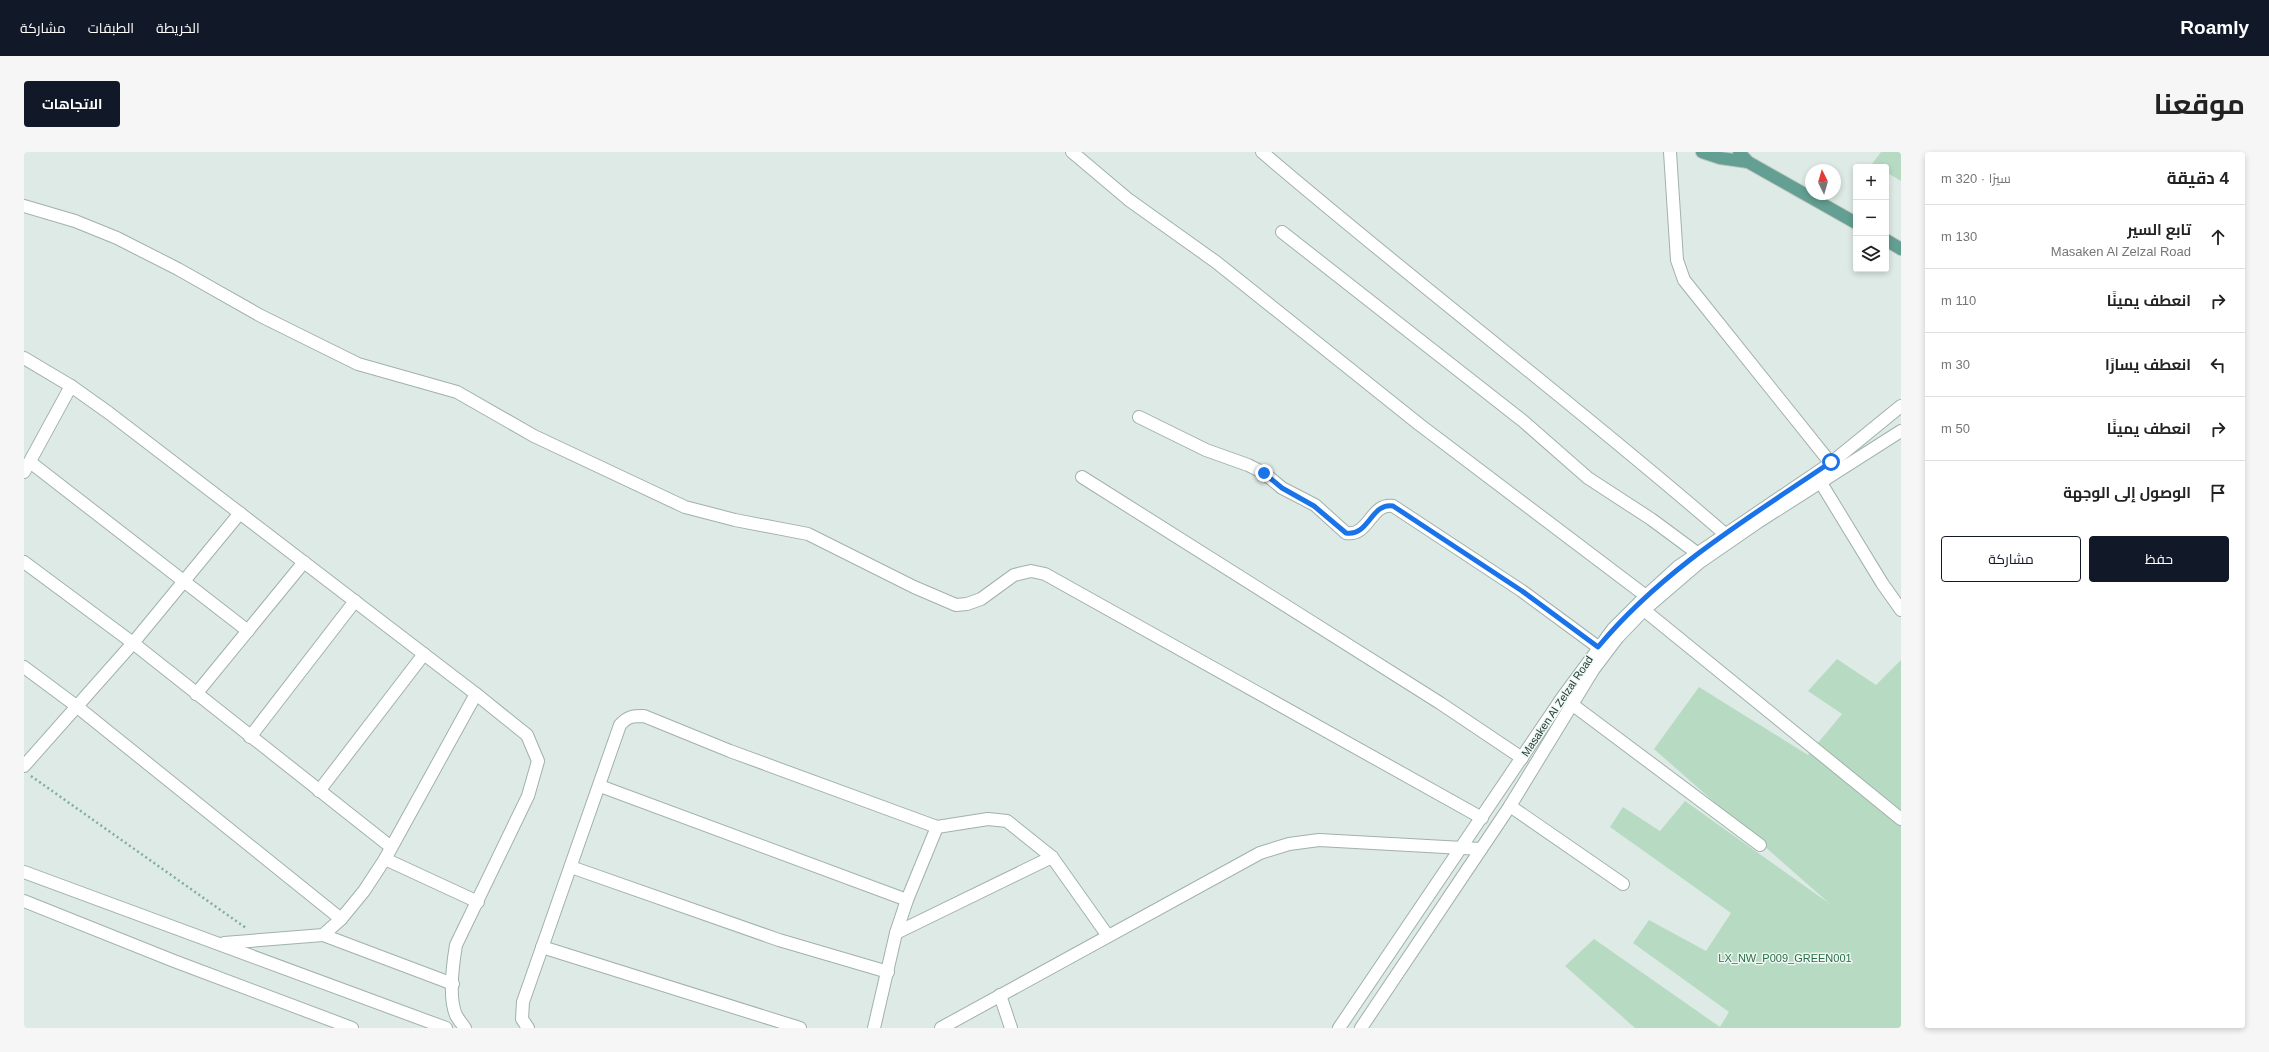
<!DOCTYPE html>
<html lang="ar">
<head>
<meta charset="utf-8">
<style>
  :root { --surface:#fff; --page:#f6f6f6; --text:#222; --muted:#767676; --line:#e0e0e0; --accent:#111827 }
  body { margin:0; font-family:Arial,Cairo,sans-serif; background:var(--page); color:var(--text); direction:rtl }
  .controls { position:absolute; right:12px; top:12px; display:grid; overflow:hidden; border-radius:4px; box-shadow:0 2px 6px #0003 }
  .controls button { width:36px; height:36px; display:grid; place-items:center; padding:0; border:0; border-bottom:1px solid var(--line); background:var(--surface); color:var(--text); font:20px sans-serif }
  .compass { position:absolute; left:1781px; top:12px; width:36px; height:36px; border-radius:50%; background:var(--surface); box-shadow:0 2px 6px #0003; rotate:355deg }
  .stop { position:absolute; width:12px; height:12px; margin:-9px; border:3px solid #1a73e8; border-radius:50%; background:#fff }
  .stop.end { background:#1a73e8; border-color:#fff; box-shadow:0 1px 4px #0008 }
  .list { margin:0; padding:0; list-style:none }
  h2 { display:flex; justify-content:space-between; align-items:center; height:52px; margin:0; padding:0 16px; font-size:17px }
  h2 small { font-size:13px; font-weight:400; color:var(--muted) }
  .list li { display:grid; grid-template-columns:26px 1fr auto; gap:12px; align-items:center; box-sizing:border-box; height:64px; padding:0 16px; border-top:1px solid var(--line) }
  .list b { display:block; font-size:15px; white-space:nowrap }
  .list p { margin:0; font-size:13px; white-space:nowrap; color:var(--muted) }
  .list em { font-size:13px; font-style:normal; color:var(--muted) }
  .actions { display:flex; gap:8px; padding:12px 16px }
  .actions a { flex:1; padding:9px 0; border:1px solid var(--accent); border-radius:4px; text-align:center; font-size:14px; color:var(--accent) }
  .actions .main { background:var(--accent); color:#fff }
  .icon { flex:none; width:22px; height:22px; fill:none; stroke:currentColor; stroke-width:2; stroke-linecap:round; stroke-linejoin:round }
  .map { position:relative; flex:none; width:1877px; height:876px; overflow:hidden; direction:ltr; border-radius:4px }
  header { display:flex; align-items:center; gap:24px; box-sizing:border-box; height:56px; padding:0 20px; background:var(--accent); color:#fff }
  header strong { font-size:19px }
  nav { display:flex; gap:22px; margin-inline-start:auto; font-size:14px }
  .intro { display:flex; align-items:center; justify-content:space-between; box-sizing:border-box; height:96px; padding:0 24px }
  h1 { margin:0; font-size:28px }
  .button { padding:10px 18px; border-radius:4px; background:var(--accent); color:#fff; font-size:14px; font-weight:700 }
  main { display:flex; gap:24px; padding:0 24px }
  aside { flex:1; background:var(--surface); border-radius:4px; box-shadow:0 2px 6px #0003 }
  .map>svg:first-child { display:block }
  .green { fill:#b7dbc2 }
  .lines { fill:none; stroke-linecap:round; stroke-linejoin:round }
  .minor-casing { stroke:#a1b1ac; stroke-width:14 }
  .tertiary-casing { stroke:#a1b1ac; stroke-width:14 }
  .primary-casing { stroke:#bcc4c2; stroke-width:14 }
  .path { stroke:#7fada0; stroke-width:2.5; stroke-dasharray:2 3; stroke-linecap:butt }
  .minor { stroke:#fff; stroke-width:12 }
  .tertiary { stroke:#fff; stroke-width:12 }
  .primary { stroke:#639f92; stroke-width:12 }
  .route { stroke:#1a73e8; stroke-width:5 }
  .labels { text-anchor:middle; stroke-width:3; stroke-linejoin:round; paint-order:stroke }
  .street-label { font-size:11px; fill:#203933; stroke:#eef7f3 }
  .park-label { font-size:11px; fill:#2a6f48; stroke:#eef7f3 }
</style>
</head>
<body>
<header>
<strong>Roamly</strong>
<nav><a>الخريطة</a><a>الطبقات</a><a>مشاركة</a></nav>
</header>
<div class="intro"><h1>موقعنا</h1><a class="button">الاتجاهات</a></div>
<main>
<aside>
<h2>4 دقيقة<small>سيرًا · 320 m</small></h2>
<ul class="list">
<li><svg class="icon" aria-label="ahead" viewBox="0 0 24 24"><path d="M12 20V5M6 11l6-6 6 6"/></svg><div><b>تابع السير</b><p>Masaken Al Zelzal Road</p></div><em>130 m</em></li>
<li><svg class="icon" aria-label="right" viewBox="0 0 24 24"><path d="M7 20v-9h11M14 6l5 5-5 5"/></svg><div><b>انعطف يمينًا</b></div><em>110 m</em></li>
<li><svg class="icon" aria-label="left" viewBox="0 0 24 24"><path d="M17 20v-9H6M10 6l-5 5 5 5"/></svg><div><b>انعطف يسارًا</b></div><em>30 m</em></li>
<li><svg class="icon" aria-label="right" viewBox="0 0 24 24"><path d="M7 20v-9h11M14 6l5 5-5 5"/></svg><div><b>انعطف يمينًا</b></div><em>50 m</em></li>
<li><svg class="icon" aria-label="arrive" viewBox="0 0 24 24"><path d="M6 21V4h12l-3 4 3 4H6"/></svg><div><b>الوصول إلى الوجهة</b></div></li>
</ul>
<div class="actions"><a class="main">حفظ</a><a>مشاركة</a></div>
</aside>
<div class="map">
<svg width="1877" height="876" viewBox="0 0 1877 876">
  <rect width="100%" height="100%" fill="#deeae5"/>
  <g class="green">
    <path d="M 1857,0 L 1877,0 L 1877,29 L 1862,20 L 1862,15 L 1853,15 L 1848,12 Z"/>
    <path d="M 1813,507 L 1852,533 L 1877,508 L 1877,876 L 1611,876 L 1541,814 L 1570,787 L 1696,875 L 1705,860 L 1609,791 L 1625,768 L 1682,799 L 1707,761 L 1586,675 L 1599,655 L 1636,679 L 1661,649 L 1806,752 L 1630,597 L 1675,535 L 1784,603 L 1818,562 L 1784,539 Z"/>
  </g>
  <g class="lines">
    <defs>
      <g id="minor">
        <path d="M 1048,0 L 1105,48 L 1192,110 L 1396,273 L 1622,444"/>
        <path d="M 1238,0 C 1390,130 1550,251 1701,382"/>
        <path d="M 1646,0 L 1653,108 L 1660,128 L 1813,319"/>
        <path d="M 0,54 L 51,69 L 93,86 L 154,117 L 237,164 L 334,212 L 433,240 L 510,284 L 661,355 L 711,368 L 784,382 L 890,435 L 932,453 L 943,452 L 957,447 L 990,423 L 1007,419 L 1021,422 L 1458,666"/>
        <path d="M 1258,80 L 1499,269 L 1564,326 L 1627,367 L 1673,401"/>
        <path d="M 0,206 L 47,234 L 85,261 L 452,542 L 503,583 L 514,609 L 504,644 L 432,793 C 429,811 424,845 432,863 C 434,867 438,872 441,876"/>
        <path d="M 1115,265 L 1182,298 L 1224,313 L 1240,321 L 1258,336 L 1291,353 L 1322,381 C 1345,385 1347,350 1369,354 L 1498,439 L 1574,495"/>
        <path d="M 6,310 L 224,479"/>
        <path d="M 0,320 L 47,234"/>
        <path d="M 1058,325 L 1416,551 L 1498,606"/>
        <path d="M 1797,331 L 1858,431 L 1877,458"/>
        <path d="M 0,410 L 109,491 L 367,695"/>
        <path d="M 1620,458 L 1877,667"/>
        <path d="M 0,515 L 51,553 L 317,767"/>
        <path d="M 172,542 L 280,410"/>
        <path d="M 1549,553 L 1736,693"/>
        <path d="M 226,585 L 331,449"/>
        <path d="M 0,614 L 109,491 L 216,361"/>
        <path d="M 576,634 L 883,748"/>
        <path d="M 295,639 L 400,502"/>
        <path d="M 1486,654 L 1599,732"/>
        <path d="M 361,707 L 454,750"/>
        <path d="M 547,715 L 755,788 L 864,820"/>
        <path d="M 0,720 L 422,876"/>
        <path d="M 0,749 L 150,809 L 328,876"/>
        <path d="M 872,781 L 1028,705"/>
        <path d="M 299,783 L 429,832"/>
        <path d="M 200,791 L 299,783 L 317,767 L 340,739 L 361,707 L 452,542"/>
        <path d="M 518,795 L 776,876"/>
        <path d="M 976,843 L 987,876"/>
        <path d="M 504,876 L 498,867 L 499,850 L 596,573 C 604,564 609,564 620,564 L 706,599 L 913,675 L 964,667 L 983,669 L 1028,705 L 1084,784"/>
        <path d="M 850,876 L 872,781 L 883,748 L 913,675"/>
        <path d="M 917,876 L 1236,701 L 1265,692 L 1295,688 L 1457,697"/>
      </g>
      <g id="tertiary">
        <path d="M 1315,876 L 1538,546 L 1589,477 L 1622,444 L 1655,414 L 1807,311 L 1877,254"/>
        <path d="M 1337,876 L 1486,654 L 1569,518 L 1594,485 L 1620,458 L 1676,410 L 1734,370 L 1877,279"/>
      </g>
      <g id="primary">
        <path d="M 1678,0 L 1696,6 L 1724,10"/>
        <path d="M 1715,0 L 1724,10 L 1832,71"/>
        <path d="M 1862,88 L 1877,97"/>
      </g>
    </defs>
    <use href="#minor" class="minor-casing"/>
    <use href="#tertiary" class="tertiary-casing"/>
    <use href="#primary" class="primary-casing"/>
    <path class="path" d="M 7,624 L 222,776"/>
    <use href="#minor" class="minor"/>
    <use href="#tertiary" class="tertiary"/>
    <use href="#primary" class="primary"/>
  </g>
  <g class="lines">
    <path class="route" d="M 1240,321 L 1258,336 L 1290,354 L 1322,381 C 1345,385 1347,350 1369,354 L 1498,439 L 1574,495 C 1639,417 1723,367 1807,310"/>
  </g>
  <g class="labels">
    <g class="street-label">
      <text transform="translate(1533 554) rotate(-56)" y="4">Masaken Al Zelzal Road</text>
    </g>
    <g class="park-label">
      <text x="1761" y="810">LX_NW_P009_GREEN001</text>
    </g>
  </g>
</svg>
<div class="controls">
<button>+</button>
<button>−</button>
<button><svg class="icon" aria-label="layers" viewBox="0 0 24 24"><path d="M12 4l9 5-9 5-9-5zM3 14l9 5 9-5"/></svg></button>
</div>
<svg class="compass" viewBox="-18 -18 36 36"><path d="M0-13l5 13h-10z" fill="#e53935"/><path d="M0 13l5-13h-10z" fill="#767676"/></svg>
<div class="stop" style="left:1807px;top:310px"></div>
<div class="stop end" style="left:1240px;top:321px"></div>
</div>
</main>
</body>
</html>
